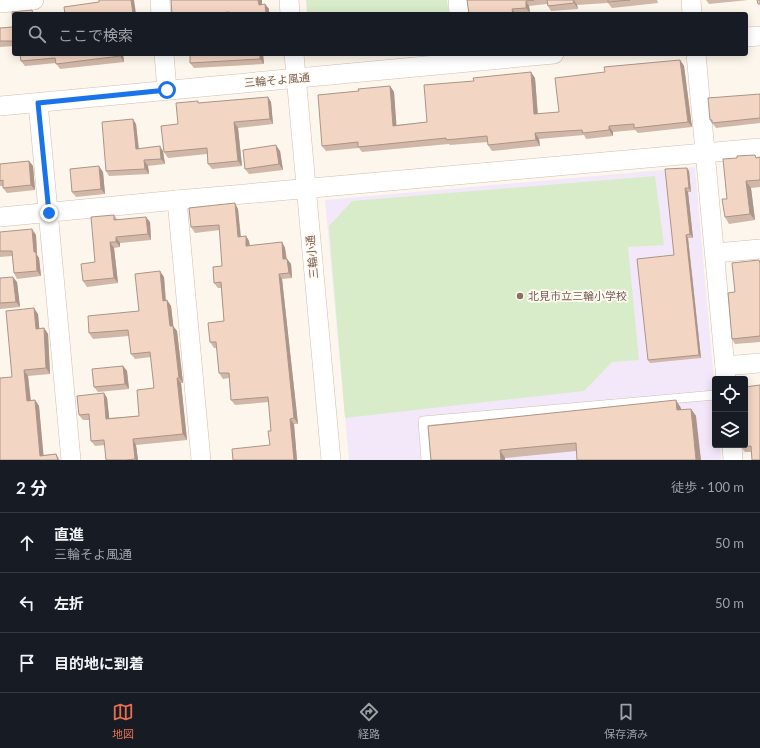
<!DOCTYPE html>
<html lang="ja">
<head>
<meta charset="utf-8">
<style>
  :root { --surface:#171b24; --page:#20242c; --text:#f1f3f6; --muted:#9ea1a6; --line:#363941; --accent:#e76f51 }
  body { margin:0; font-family:Lato,"Noto Sans JP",sans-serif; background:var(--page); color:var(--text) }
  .controls { position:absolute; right:12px; bottom:12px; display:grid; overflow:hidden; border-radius:4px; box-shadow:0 2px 10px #0003 }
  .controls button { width:36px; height:36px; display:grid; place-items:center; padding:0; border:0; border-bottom:1px solid var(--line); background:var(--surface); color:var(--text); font:20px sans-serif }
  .stop { position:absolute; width:12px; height:12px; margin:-9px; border:3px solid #1a73e8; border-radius:50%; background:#fff }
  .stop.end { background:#1a73e8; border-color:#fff; box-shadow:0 1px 4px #0008 }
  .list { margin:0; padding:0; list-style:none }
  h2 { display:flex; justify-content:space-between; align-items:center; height:52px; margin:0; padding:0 16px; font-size:17px }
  h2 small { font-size:13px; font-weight:400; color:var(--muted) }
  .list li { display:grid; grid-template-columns:26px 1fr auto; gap:12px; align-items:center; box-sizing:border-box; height:60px; padding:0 16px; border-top:1px solid var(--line) }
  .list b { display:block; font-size:15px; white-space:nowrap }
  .list p { margin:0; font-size:13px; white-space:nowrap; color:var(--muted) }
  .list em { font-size:13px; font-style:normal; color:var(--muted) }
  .icon { flex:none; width:22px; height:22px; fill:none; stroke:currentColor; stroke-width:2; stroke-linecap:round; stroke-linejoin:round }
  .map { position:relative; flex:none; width:760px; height:460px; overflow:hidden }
  .search { position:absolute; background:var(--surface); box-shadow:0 2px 10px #0003; left:12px; right:12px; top:12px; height:44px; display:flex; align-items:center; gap:10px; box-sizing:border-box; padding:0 14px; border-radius:4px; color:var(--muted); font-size:15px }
  .sheet { height:232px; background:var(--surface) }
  nav { display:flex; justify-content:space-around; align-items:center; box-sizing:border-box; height:56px; border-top:1px solid var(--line); background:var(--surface); font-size:11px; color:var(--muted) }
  nav a { display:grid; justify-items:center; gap:2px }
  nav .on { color:var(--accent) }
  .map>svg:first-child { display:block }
  .education { fill:#f3e8fa }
  .green { fill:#d8ecc9 }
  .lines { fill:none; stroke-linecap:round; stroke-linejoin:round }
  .lane-casing { stroke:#d1beb0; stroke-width:10 }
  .street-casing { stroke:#d1beb0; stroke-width:20 }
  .lane { stroke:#fff; stroke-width:9 }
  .street { stroke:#fff; stroke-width:19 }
  .wall { fill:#d1b7a8 }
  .shaded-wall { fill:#aa9588 }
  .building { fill:#f3d5c3; stroke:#aa9588 }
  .route { stroke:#1a73e8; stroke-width:5 }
  .education-dot { fill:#8d6e63; stroke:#fffaf3; stroke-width:1.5 }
  .labels { text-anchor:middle; stroke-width:3.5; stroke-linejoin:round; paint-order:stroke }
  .street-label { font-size:11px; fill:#7a5c4d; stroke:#fffaf3 }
  .education-label { font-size:11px; fill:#785e54; stroke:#fffaf3; text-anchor:start }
</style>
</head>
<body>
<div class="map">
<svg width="760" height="460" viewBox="0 0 760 460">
  <rect width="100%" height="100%" fill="#fdf6ec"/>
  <path class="education" d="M 695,167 L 715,393 L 715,445 L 720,445 L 721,460 L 349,460 L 325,200 Z"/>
  <g class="green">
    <path d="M 306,0 L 447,0 L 449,14 L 307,14 Z"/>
    <path d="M 655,176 L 664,245 L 628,247 L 639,360 L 612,362 L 584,391 L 345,418 L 329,226 L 352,201 Z"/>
  </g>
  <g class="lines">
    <defs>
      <path id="lane" d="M 426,460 L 423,421 L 715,395"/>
      <g id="street">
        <path d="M 160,0 L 161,14"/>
        <path d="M 289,0 L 290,14"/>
        <path d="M 458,0 L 459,14"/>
        <path d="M 691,0 L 692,14"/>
        <path d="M 0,3 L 34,0"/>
        <path d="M 746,37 L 760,36"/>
        <path d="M 164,54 L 167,90"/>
        <path d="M 294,54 L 331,460"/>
        <path d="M 696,54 L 726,379"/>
        <path d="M 38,103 L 71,460"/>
        <path d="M 0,106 L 554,54"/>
        <path d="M 177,200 L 201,460"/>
        <path d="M 0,217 L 177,200 L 760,148"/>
        <path d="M 716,253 L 760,249"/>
        <path d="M 725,366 L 760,363"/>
        <path d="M 732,445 L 733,460"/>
      </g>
    </defs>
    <use href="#lane" class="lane-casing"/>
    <use href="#street" class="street-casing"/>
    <use href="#lane" class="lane"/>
    <use href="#street" class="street"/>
  </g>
  <g class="wall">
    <path d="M 171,0 L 262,0 L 262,5 L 265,4 L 269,9 L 269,14 L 172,14 Z"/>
    <path d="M 467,0 L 657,0 L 658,3 L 612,8 L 608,3 L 577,5 L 578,9 L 551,11 L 548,6 L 547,4 L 529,6 L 530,13 L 522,14 L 469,14 Z"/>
    <path d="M 706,0 L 748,0 L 709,4 Z"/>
    <path d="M 14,14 L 14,46 L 0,47 L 0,28 L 13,27 Z"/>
    <path d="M 20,54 L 123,54 L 124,62 L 60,69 L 56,63 L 25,66 L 21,61 Z"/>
    <path d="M 190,54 L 263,54 L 264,64 L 194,68 L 190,63 Z"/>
    <path d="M 680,60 L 684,66 L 692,127 L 638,133 L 635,130 L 613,132 L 613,136 L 586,139 L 584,135 L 539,139 L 540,146 L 492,151 L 488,145 L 488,142 L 450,145 L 449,144 L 362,152 L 359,148 L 326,151 L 322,146 L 359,91 L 390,86 L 394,92 L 396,125 L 427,122 L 535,78 L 538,114 L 559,112 L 605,72 Z"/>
    <path d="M 760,94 L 760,123 L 716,128 L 710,120 Z"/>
    <path d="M 268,97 L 271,102 L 273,124 L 238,128 L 242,166 L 212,169 L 208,164 L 207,154 L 168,158 L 164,152 L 200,103 Z"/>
    <path d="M 136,124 L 139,148 L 163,151 L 165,164 L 148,166 L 149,174 L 109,176 L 106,171 Z"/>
    <path d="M 280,151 L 283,170 L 249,174 L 245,169 Z"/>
    <path d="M 760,157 L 760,187 L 751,188 L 755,220 L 729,224 L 725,217 L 727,199 L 757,158 Z"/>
    <path d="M 29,161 L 33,166 L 35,190 L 7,193 L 3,188 L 3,186 L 0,186 L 0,164 Z"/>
    <path d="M 687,168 L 689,171 L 691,192 L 688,192 L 693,238 L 688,238 L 701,358 L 650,363 L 648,360 L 674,255 Z"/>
    <path d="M 103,172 L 105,194 L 76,197 L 72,192 Z"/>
    <path d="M 238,209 L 241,236 L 246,236 L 249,241 L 250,246 L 282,242 L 285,248 L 287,259 L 291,264 L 292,278 L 282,279 L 298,424 L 294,424 L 297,460 L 233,460 L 270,445 L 271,431 L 269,402 L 235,405 L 231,400 L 229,378 L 223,379 L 219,373 L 217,348 L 214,348 L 210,342 L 224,321 L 221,288 L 218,288 L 214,283 L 222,266 L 220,230 L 195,233 L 191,227 Z"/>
    <path d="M 114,215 L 117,219 L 150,222 L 151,240 L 120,243 L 120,247 L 114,248 L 118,283 L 87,287 L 83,281 L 95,262 Z"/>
    <path d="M 0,232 L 36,235 L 37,255 L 39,258 L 41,276 L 17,279 L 14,273 L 12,256 L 0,257 Z"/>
    <path d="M 760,261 L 760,342 L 735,344 L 732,339 L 735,292 Z"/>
    <path d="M 164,277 L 166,300 L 167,300 L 171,306 L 173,326 L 177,331 L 183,383 L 181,383 L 187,440 L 136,445 L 138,460 L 106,460 L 105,445 L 95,446 L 91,441 L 89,420 L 83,420 L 79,415 L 104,393 L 107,398 L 109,418 L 139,416 L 154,388 L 151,357 L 135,359 L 131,354 L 129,336 L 93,339 L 89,333 L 139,311 Z"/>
    <path d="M 0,278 L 17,282 L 20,307 L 0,309 Z"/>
    <path d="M 38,314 L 39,329 L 44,328 L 48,334 L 50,374 L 28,376 L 31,400 L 35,400 L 39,406 L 43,455 L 56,454 L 60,460 L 0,460 L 12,377 Z"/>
    <path d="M 123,366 L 127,371 L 129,389 L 98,392 L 94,387 Z"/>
    <path d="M 760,385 L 751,452 L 745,452 L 741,447 Z"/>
    <path d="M 681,408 L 681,410 L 691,409 L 696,416 L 576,451 L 505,458 L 431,460 Z"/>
  </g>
  <g class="shaded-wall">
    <path d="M 131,0 L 134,0 L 136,14 L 133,14 Z"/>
    <path d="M 258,0 L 262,0 L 262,10 L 259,5 Z"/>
    <path d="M 574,0 L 577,5 L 578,9 L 574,3 Z"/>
    <path d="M 526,1 L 529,6 L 530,13 L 526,8 Z"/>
    <path d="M 265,4 L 269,9 L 269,14 L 266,14 Z"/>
    <path d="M 512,9 L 516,14 L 513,14 Z"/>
    <path d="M 120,54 L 123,54 L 124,62 L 120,56 Z"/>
    <path d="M 260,54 L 263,54 L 264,64 L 260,59 Z"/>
    <path d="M 680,60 L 684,66 L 692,127 L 688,122 Z"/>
    <path d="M 531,72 L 535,78 L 538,119 L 534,114 Z"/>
    <path d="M 390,86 L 394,92 L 397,132 L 393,126 Z"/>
    <path d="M 268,97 L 271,102 L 273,124 L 270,119 Z"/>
    <path d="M 133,119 L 136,124 L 139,154 L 136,149 Z"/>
    <path d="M 234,122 L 238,128 L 242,166 L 238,161 Z"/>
    <path d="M 609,126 L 613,132 L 613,136 L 609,130 Z"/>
    <path d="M 535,133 L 539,139 L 540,146 L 536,140 Z"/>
    <path d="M 276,145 L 280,151 L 283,170 L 279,164 Z"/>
    <path d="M 160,146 L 163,151 L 165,164 L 161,159 Z"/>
    <path d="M 144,160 L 148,166 L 149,174 L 145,169 Z"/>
    <path d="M 29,161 L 33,166 L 35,190 L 31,185 Z"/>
    <path d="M 99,166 L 103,172 L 105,194 L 101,189 Z"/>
    <path d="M 687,168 L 689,171 L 691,192 L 689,188 Z"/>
    <path d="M 746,181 L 751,188 L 755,220 L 750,214 Z"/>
    <path d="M 685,188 L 688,192 L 693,238 L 690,234 Z"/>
    <path d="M 235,203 L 238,209 L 241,242 L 238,237 Z"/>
    <path d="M 146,217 L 150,222 L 151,240 L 148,234 Z"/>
    <path d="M 32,229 L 36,235 L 37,255 L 39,258 L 41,276 L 37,271 L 34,252 Z"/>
    <path d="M 686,235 L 688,238 L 701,358 L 699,355 Z"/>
    <path d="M 246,236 L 249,241 L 250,251 L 246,246 Z"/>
    <path d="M 116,237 L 120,243 L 120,247 L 116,242 Z"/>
    <path d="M 110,242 L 114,248 L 118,283 L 114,278 Z"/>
    <path d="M 282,242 L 285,248 L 287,265 L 283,259 Z"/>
    <path d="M 287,259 L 291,264 L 292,278 L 289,273 Z"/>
    <path d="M 160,271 L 164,277 L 166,306 L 163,301 Z"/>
    <path d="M 279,274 L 282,279 L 298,424 L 294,418 Z"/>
    <path d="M 13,277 L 17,282 L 20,307 L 16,302 Z"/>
    <path d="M 167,300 L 171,306 L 174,331 L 170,326 Z"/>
    <path d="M 34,308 L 38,314 L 40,335 L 36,329 Z"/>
    <path d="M 173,326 L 177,331 L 183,383 L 179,378 Z"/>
    <path d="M 44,328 L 48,334 L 50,374 L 46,368 Z"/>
    <path d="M 123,366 L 127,371 L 129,389 L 125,384 Z"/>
    <path d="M 24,370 L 28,376 L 31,406 L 27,401 Z"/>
    <path d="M 177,378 L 181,383 L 187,440 L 183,434 Z"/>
    <path d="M 104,393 L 107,398 L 110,424 L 106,419 Z"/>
    <path d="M 35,400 L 39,406 L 44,460 L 40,456 Z"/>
    <path d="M 676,400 L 681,408 L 682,418 L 677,410 Z"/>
    <path d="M 691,409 L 696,416 L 701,460 L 696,460 Z"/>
    <path d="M 290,419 L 294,424 L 297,460 L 294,460 Z"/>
    <path d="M 133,439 L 136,445 L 138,460 L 136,460 L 135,459 Z"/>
    <path d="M 500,450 L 505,458 L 505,460 L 501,460 Z"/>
  </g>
  <g class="building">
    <path d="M 99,0 L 131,0 L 133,14 L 65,14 L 64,7 L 99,2 Z"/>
    <path d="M 171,0 L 258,0 L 259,5 L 265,4 L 266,14 L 230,14 L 229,12 L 209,14 L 172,14 Z"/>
    <path d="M 467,0 L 534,0 L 526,1 L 526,8 L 512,9 L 513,14 L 469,14 Z"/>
    <path d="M 547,0 L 573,0 L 574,3 L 548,6 Z"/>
    <path d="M 608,0 L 630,0 L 608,2 Z"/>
    <path d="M 757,0 L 760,0 L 760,4 L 758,4 Z"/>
    <path d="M 32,10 L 33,14 L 14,14 L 14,41 L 0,41 L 0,28 L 13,27 L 12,12 Z"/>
    <path d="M 20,54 L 120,54 L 120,56 L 56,64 L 55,58 L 21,61 Z"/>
    <path d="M 190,54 L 260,54 L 260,59 L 190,63 Z"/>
    <path d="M 680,60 L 688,122 L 634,128 L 634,124 L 609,126 L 609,130 L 583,133 L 582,130 L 535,133 L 536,140 L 488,145 L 487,136 L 446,140 L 446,138 L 358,147 L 358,142 L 322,146 L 318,95 L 359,91 L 358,89 L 390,86 L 393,126 L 427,122 L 424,85 L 474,81 L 473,78 L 531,72 L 534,114 L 559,112 L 555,78 L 605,72 L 604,67 Z"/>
    <path d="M 760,94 L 760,118 L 712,123 L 712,120 L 710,120 L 708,98 Z"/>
    <path d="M 268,97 L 270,119 L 234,122 L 238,161 L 208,164 L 207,148 L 164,152 L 161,126 L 178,124 L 176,103 L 198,101 L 198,103 Z"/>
    <path d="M 133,119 L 136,149 L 160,146 L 161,159 L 144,160 L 145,169 L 106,171 L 102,122 Z"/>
    <path d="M 276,145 L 279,164 L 245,169 L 243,150 Z"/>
    <path d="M 755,155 L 756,158 L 760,157 L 760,180 L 746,181 L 750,214 L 725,217 L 722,199 L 727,199 L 723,159 L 737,158 L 737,156 Z"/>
    <path d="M 29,161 L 31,185 L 3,188 L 3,180 L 0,181 L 0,164 Z"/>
    <path d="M 99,166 L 101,189 L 72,192 L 70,169 Z"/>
    <path d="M 687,168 L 689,188 L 685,188 L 690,234 L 686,235 L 699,355 L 648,360 L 637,259 L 674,255 L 665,169 Z"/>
    <path d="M 235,203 L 238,237 L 246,236 L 246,246 L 282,242 L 283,259 L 287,259 L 289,273 L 279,274 L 294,418 L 290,419 L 294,460 L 233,460 L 232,449 L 270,445 L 268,431 L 271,431 L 268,397 L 231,400 L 229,373 L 219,373 L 216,342 L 210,342 L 208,323 L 224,321 L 221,282 L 214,283 L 213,267 L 222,266 L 219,225 L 191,227 L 189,208 Z"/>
    <path d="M 114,215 L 114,220 L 146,217 L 148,234 L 116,237 L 116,242 L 110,242 L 114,278 L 83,281 L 81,264 L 95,262 L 91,217 Z"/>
    <path d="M 32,229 L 34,252 L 36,252 L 37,271 L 14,273 L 12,251 L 0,251 L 0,232 Z"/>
    <path d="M 759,260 L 760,263 L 760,336 L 732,339 L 728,293 L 735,292 L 732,263 Z"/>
    <path d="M 160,271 L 163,301 L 167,300 L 170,326 L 173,326 L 179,378 L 177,378 L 183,434 L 133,439 L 135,459 L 126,460 L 106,460 L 104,440 L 91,441 L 89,414 L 79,415 L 77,396 L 104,393 L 106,419 L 139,416 L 137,390 L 154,388 L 150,352 L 131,354 L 128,330 L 89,333 L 88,316 L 139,311 L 135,274 Z"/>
    <path d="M 13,277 L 16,302 L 0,303 L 0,278 Z"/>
    <path d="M 34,308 L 36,329 L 44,328 L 46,368 L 24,370 L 27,401 L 35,400 L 40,456 L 56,454 L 58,460 L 0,460 L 0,378 L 12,377 L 6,311 Z"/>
    <path d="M 123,366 L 125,384 L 94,387 L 92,369 Z"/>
    <path d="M 760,385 L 760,460 L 752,460 L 751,446 L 741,447 L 741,445 L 745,445 L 745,387 Z"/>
    <path d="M 676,400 L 677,410 L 691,409 L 696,460 L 577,460 L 576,443 L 500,450 L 501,460 L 431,460 L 428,426 Z"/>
  </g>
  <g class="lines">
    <path class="route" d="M 49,213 L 38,103 L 167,90"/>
  </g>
  <circle class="education-dot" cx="520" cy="296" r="4"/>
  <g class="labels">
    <g class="street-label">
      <text transform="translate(277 80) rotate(-5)" y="4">三輪そよ風通</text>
      <text transform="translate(312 257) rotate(-95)" y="4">三輪小通</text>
    </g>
    <g class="education-label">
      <text x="528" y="300">北見市立三輪小学校</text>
    </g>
  </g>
</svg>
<div class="controls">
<button><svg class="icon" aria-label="locate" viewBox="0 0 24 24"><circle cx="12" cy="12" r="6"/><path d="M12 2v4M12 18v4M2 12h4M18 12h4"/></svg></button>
<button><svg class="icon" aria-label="layers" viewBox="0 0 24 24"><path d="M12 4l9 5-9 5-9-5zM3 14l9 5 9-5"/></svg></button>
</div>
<div class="stop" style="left:167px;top:90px"></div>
<div class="stop end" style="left:49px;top:213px"></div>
<div class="search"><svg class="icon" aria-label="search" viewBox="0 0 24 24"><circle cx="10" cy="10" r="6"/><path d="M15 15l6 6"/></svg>ここで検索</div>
</div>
<section class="sheet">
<h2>2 分<small>徒歩 · 100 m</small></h2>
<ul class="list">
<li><svg class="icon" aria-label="ahead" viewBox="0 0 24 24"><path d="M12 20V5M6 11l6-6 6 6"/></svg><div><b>直進</b><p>三輪そよ風通</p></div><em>50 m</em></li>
<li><svg class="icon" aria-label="left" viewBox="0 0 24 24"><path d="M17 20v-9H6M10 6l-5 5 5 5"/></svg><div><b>左折</b></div><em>50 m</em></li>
<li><svg class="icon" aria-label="arrive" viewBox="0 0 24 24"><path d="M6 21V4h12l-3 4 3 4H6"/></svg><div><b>目的地に到着</b></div></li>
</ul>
</section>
<nav>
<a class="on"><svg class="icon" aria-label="map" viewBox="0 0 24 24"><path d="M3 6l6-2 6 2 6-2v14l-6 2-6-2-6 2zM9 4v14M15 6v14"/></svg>地図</a>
<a><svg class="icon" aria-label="directions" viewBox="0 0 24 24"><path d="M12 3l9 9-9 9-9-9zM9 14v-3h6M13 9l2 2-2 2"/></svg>経路</a>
<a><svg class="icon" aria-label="saved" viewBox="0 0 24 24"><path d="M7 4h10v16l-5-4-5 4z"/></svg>保存済み</a>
</nav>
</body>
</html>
